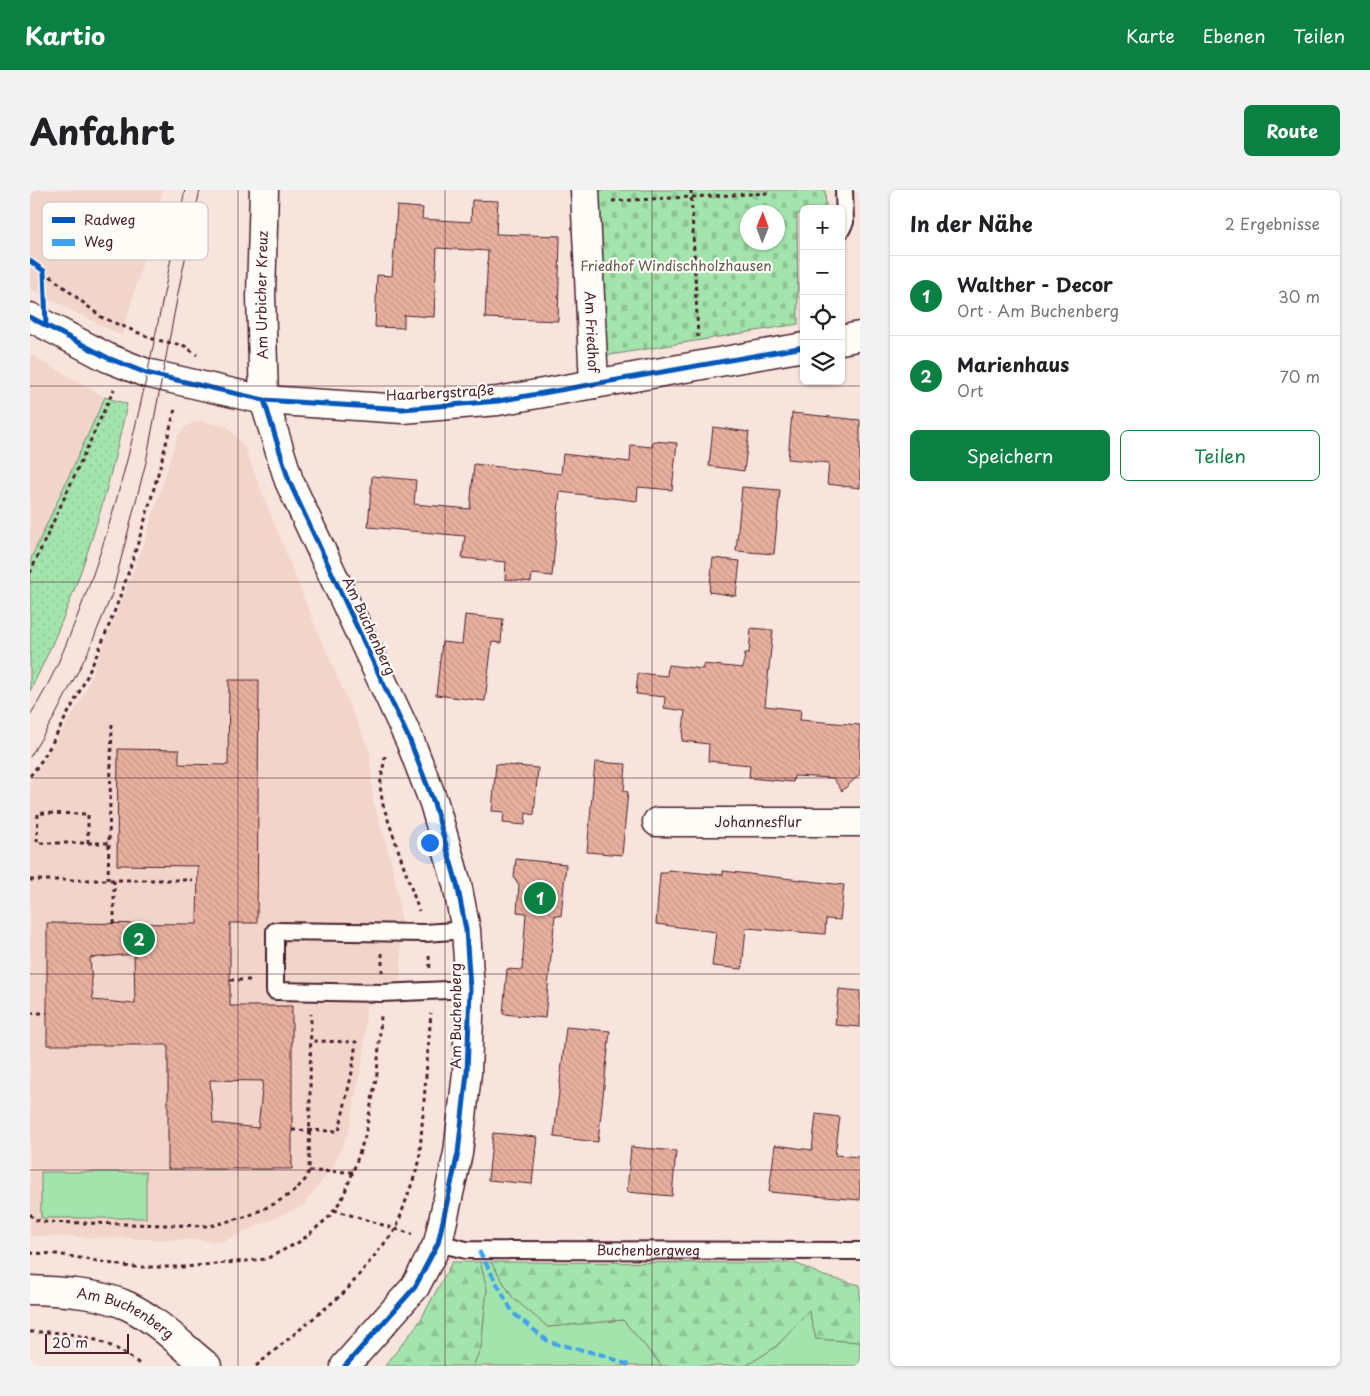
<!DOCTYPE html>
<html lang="de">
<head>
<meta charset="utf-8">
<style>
  :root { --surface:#fff; --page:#f2f2f2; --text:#202124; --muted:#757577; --line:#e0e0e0; --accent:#0b8043 }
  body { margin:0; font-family:"Playpen Sans",sans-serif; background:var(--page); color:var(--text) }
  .controls { position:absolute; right:15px; top:15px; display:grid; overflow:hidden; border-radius:8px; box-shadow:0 1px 4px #0004 }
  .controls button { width:45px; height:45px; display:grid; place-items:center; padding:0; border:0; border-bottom:1px solid var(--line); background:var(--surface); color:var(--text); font:25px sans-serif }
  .compass { position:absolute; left:710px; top:15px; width:45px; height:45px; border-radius:50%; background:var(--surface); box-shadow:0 1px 4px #0004; rotate:1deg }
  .scale { position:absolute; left:15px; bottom:12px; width:84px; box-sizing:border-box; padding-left:5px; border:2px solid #4a1f2b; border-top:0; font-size:14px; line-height:18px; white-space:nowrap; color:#4a1f2b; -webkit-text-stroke:4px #fdfcf7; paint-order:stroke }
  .you { position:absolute; left:399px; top:652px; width:18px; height:18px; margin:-12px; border:4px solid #fff; border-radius:50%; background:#1a73e8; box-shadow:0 0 0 8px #1a73e833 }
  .badge { display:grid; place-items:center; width:32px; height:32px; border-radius:50%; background:var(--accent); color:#fff; font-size:16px; font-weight:700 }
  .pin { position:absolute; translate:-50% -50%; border:2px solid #fff; box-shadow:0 1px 5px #0006 }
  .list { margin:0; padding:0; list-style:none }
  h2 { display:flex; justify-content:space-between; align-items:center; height:65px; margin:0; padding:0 20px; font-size:21px }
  h2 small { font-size:16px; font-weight:400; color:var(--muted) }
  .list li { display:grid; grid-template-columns:32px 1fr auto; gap:15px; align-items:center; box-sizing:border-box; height:80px; padding:0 20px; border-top:1px solid var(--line) }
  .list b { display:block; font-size:19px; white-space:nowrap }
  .list p { margin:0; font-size:16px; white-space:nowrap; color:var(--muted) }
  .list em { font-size:16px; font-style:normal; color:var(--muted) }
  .actions { display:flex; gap:10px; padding:15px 20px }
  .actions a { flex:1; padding:11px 0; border:1px solid var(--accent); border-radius:8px; text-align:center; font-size:18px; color:var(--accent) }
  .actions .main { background:var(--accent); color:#fff }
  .icon { flex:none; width:28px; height:28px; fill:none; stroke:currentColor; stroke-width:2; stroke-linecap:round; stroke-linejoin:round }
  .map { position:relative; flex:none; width:830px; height:1176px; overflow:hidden; border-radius:8px }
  header { display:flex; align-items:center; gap:30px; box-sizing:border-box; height:70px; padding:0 25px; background:var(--accent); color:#fff }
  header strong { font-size:24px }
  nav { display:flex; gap:28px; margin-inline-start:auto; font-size:18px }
  .intro { display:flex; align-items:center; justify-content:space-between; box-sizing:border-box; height:120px; padding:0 30px }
  h1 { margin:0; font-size:35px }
  .button { padding:12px 22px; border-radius:8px; background:var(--accent); color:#fff; font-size:18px; font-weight:700 }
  main { display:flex; gap:30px; padding:0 30px }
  aside { flex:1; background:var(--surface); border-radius:8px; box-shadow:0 1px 4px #0004 }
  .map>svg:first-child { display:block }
  .built { fill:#f2d5ca }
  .grass { fill:#a3e4ad; stroke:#76826c }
  .forest { fill:url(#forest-firs); stroke:#76826c }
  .cemetery { fill:url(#cemetery-stones); stroke:#76826c; fill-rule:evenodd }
  .park { fill:url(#park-dots); stroke:#76826c }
  .building { fill:url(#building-back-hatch); stroke:#4a1f2b; fill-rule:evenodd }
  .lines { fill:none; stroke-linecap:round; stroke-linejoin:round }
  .service-casing { stroke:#4a1f2b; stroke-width:20 }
  .minor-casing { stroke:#4a1f2b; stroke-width:31 }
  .tertiary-casing { stroke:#4a1f2b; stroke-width:31 }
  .secondary-casing { stroke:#4a1f2b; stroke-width:31 }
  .path { stroke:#4a1f2b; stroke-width:3; stroke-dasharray:4 4; stroke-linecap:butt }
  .service { stroke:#fdfcf7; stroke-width:16 }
  .minor { stroke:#fdfcf7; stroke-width:28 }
  .tertiary { stroke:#fdfcf7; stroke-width:28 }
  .secondary { stroke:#fdfcf7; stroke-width:28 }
  .tram { stroke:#4a1f2b; stroke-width:1 }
  .quiet { stroke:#40a2eb; stroke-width:4; stroke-dasharray:8 4; stroke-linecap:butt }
  .cycleway-casing { stroke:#fdfcf7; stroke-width:8 }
  .cycleway { stroke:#0057b8; stroke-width:5 }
  .grid { fill:none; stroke:#4a1f2b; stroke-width:1; stroke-opacity:0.55 }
  .labels { text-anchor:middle; stroke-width:4.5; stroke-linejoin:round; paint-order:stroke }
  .park-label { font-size:14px; fill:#655a52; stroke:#fdfcf7 }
  .street-label { font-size:14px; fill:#4a1f2b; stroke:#fdfcf7 }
  .key { fill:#fdfcf7; stroke:#c7baba; stroke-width:1 }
  .key-label { font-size:14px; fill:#4a1f2b }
</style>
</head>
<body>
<header>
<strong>Kartio</strong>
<nav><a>Karte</a><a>Ebenen</a><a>Teilen</a></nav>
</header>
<div class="intro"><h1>Anfahrt</h1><a class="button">Route</a></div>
<main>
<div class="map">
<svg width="830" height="1176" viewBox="0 0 830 1176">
  <defs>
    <pattern id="forest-firs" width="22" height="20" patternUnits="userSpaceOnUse" patternTransform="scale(1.25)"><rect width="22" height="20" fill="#a3e4ad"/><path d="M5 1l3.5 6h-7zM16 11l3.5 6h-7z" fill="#8ec395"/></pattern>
    <pattern id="cemetery-stones" width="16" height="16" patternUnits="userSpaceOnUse" patternTransform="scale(1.25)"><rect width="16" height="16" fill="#a3e4ad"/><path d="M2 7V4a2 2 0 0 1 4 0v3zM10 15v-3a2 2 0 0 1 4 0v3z" fill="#8ec395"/></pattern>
    <pattern id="park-dots" width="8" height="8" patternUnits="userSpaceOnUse" patternTransform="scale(1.25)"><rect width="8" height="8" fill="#a3e4ad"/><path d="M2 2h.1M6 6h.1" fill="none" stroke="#8ec395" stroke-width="1.8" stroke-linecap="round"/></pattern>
    <pattern id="building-back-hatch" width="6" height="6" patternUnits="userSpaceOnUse" patternTransform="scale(1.25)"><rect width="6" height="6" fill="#e8b09f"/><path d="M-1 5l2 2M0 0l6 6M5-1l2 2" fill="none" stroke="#c89789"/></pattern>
  </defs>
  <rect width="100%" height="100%" fill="#f7e5dd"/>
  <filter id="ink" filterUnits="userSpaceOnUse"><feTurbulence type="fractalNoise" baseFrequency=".02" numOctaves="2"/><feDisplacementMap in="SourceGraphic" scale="10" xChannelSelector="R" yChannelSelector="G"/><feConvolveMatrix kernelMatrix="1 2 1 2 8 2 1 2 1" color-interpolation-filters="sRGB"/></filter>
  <g filter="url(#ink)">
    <g class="built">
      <path d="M 0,0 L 133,0 L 92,146 L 0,99 Z"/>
      <path d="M 0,164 L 75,207 L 0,371 Z"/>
      <path d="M 171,231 L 197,236 L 214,256 L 281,426 L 340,562 L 343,610 L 362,674 L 371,726 L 371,813 L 336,813 L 334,864 L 319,941 L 304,975 L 273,1016 L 193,1051 L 0,1046 L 0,591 L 52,509 L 113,356 L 148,244 L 160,234 Z"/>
    </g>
    <g class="grass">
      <rect x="11" y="982" width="105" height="46"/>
      <path d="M 450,1072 L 461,1072 L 483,1108 L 518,1137 L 593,1130 L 632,1176 L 443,1176 L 451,1157 L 457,1099 Z"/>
      <path d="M 779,1120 L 786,1149 L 830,1152 L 830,1176 L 716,1176 L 747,1156 Z"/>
    </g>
    <g class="forest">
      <path d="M 422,1072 L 450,1072 L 457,1099 L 451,1157 L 443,1176 L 355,1176 L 390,1131 Z"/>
      <path d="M 461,1072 L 765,1073 L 794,1086 L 830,1095 L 830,1152 L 786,1149 L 779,1121 L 747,1156 L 716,1176 L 632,1176 L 593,1130 L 518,1137 L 483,1108 Z"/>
    </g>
    <path class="cemetery" d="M 568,0 L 795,0 L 796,19 L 774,19 L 774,23 L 767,24 L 768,134 L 574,166 ZM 718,22 L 748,22 L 748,52 L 718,52 Z"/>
    <path class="park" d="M 75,207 L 97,214 C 76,314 46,410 0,501 L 0,371 Z"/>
    <g class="building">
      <path d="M 442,10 L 468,11 L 466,44 L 530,46 L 528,131 L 455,128 L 458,61 L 407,58 L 404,127 L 374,125 L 374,138 L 345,137 L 347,85 L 362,86 L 367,16 L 393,18 L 392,29 L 441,32 Z"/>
      <path d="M 762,223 L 830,230 L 830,298 L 797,294 L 799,273 L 758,269 Z"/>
      <path d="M 683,237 L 719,242 L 714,281 L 679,276 Z"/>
      <path d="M 623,251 L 647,253 L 642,300 L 608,297 L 607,311 L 530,302 L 522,386 L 502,384 L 501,392 L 475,389 L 476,372 L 432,368 L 435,346 L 338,337 L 342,286 L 386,290 L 384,314 L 440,319 L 444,274 L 531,284 L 533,264 L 600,272 L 601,255 L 622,257 Z"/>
      <path d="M 712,297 L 750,300 L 744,364 L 706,361 Z"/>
      <path d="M 683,368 L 710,371 L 706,406 L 679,402 Z"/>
      <path d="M 435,425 L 473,429 L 471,453 L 462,452 L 455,511 L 406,505 L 412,452 L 432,454 Z"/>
      <path d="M 721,438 L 743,440 L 735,516 L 771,520 L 770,530 L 830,535 L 830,584 L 812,601 L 803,588 L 764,586 L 763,592 L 719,588 L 720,575 L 678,571 L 679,554 L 652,551 L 655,521 L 634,518 L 635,507 L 606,504 L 608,483 L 637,486 L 638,475 L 673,479 L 673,474 L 713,478 L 715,463 L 719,463 Z"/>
      <path d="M 199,490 L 229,490 L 227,733 L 200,733 L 200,816 L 262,816 L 262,979 L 138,979 L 138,855 L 17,855 L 17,733 L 167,734 L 168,676 L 87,675 L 88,559 L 149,560 L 149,574 L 198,575 ZM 104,764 L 105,814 L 63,810 L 60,768 ZM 180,890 L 233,891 L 228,938 L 183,933 Z"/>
      <path d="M 565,572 L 596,574 L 594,601 L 598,602 L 592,665 L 557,662 Z"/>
      <path d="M 466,574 L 508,578 L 504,625 L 496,623 L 495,635 L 473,633 L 474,622 L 462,621 Z"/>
      <path d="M 486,669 L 536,674 L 531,726 L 525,725 L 515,828 L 473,824 L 477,779 L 492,780 L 496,723 L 487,722 L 489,695 L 484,687 Z"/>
      <path d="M 638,680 L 693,685 L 693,681 L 814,695 L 810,730 L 796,729 L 795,744 L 716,738 L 712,779 L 682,776 L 686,742 L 626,734 L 630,683 L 637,683 Z"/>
      <path d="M 809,799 L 830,801 L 830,837 L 805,835 Z"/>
      <path d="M 536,837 L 580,841 L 568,952 L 524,947 Z"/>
      <path d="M 786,924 L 810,927 L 805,965 L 830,967 L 830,1010 L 739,1002 L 745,955 L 782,960 Z"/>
      <path d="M 463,943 L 507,947 L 502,994 L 458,990 Z"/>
      <path d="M 601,957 L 646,961 L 642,1006 L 597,1002 Z"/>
    </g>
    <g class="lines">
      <defs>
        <g id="service">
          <path d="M 811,40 L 815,32 L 814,0"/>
          <path d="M 436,740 L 395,743 L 245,741 L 245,801 L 352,803 L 440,799"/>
          <path id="s1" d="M 408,1053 L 436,1060 L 830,1061"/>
        </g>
        <g id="minor">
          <path id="s2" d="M 555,0 L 564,194"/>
          <path d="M 234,210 L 259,291 L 380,551 L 404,613 L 427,694 L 436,740 L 440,799 L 437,883 L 428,963 L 408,1053 L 385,1097 L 315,1176"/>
          <path id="s3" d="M 627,632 L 830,632"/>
          <path id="s4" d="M 0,1100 C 29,1101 71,1103 98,1116 C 127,1130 152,1156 177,1176"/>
        </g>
        <g id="tertiary">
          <path d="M 811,150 L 830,146"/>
          <path d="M 234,210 L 373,219 L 468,211 L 774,157"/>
        </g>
        <g id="secondary">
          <path id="s5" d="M 0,127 L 78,168 L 116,183 L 234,210 L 231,106 L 234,0"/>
        </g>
      </defs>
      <use href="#service" class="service-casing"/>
      <use href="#minor" class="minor-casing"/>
      <use href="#tertiary" class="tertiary-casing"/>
      <use href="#secondary" class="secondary-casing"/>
      <g class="path">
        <path d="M 661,0 L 668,147"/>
        <path d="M 582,11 L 740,3"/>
        <path d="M 14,81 L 71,127 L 123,149 L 155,156 L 167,165"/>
        <path d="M 0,383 L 84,199"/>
        <path d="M 355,566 L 350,596 L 353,615 L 389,721"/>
        <path d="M 0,586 C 15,568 25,547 36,527 C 89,432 118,324 145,219"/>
        <path d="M 58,653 L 58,624 L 8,623 L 7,653 L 79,653"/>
        <path d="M 0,690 L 162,690"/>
        <path d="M 78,690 L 82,534"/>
        <path d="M 84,734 L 84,689"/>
        <path d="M 352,763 L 352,782"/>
        <path d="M 399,766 L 400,779"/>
        <path d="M 200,790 L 224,790"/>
        <path d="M 0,823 L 17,823"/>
        <path d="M 262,940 L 309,941 L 322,882 L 326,852 L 281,851"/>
        <path d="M 279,981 L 323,982"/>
        <path d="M 304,1020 L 382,1044"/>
        <path d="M 0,1024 L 4,1029 L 13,1032 L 180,1036 L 218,1026 L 244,1014 L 262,1003 L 275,990 L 279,981 L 281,824"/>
        <path d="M 0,1063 L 27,1064 L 101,1077 L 154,1077 L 236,1069 L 271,1051 L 299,1027 L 312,1009 L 323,982 L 335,946 L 347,884 L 351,826"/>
        <path d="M 0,1142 C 42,1141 79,1148 112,1176"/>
        <path d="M 226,1176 L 316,1101 L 366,1039 L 389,973 L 401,823"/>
      </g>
      <use href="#service" class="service"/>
      <use href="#minor" class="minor"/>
      <use href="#tertiary" class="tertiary"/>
      <use href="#secondary" class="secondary"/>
      <g class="tram">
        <path d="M 0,525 C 21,494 35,457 49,422 C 102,287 125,142 155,0"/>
        <path d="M 0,567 L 25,526 L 58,462 L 82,404 L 116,272 L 151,88 L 170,0"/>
      </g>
      <path class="quiet" d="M 449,1061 L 483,1123 L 519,1152 L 573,1165 L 601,1176"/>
      <defs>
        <g id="cycleway">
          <path d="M 0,71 L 14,81 L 16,136"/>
          <path d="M 0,127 L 78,168 L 116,183 L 234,210 L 373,219 L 468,211 L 774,157"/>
          <path d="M 234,210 L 259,291 L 380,551 L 404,613 L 427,694 L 436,740 L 440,799 L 437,883 L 428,963 L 408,1053 L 385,1097 L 315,1176"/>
        </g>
      </defs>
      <use href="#cycleway" class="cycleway-casing"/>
      <use href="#cycleway" class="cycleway"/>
    </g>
  </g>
  <path class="grid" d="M 208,0 L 208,1176M 415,0 L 415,1176M 622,0 L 622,1176M 0,196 L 830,196M 0,392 L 830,392M 0,588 L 830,588M 0,784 L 830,784M 0,980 L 830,980"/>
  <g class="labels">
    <g class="park-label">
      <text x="646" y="81">Friedhof Windischholzhausen</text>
    </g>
    <g class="street-label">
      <text dy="5" stroke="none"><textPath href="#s5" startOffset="355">Am Urbicher Kreuz</textPath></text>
      <text dy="5" stroke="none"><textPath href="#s2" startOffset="142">Am Friedhof</textPath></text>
      <text transform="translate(410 203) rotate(-3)" y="5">Haarbergstraße</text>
      <text transform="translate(339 436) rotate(65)" y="5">Am Buchenberg</text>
      <text dy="5" stroke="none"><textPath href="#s3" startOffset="101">Johannesflur</textPath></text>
      <text transform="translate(426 826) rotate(-90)" y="5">Am Buchenberg</text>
      <text dy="5" stroke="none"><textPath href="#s1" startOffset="211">Buchenbergweg</textPath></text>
      <text dy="5" stroke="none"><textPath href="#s4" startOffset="100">Am Buchenberg</textPath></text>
    </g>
  </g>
  <rect x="12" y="12" width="166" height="58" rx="8" class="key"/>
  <rect x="22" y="27" width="23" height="6" fill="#0057b8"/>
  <rect x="22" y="49" width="23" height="7" fill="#40a2eb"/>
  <g class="key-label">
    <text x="54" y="35">Radweg</text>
    <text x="54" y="57">Weg</text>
  </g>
</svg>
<div class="controls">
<button>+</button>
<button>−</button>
<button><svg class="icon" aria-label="locate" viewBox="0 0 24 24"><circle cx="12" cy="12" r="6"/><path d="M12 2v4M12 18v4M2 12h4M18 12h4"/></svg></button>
<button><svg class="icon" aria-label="layers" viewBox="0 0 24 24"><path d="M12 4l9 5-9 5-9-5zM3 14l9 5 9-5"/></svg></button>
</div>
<svg class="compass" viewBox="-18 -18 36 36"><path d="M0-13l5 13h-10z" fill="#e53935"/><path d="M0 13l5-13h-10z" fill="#757577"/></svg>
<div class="scale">20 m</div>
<div class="you"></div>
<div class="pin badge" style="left:510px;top:708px">1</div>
<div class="pin badge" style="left:109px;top:749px">2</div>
</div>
<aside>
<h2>In der Nähe<small>2 Ergebnisse</small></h2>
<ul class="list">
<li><span class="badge">1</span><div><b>Walther - Decor</b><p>Ort · Am Buchenberg</p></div><em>30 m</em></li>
<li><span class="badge">2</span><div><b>Marienhaus</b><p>Ort</p></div><em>70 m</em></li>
</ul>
<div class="actions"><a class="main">Speichern</a><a>Teilen</a></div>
</aside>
</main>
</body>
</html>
